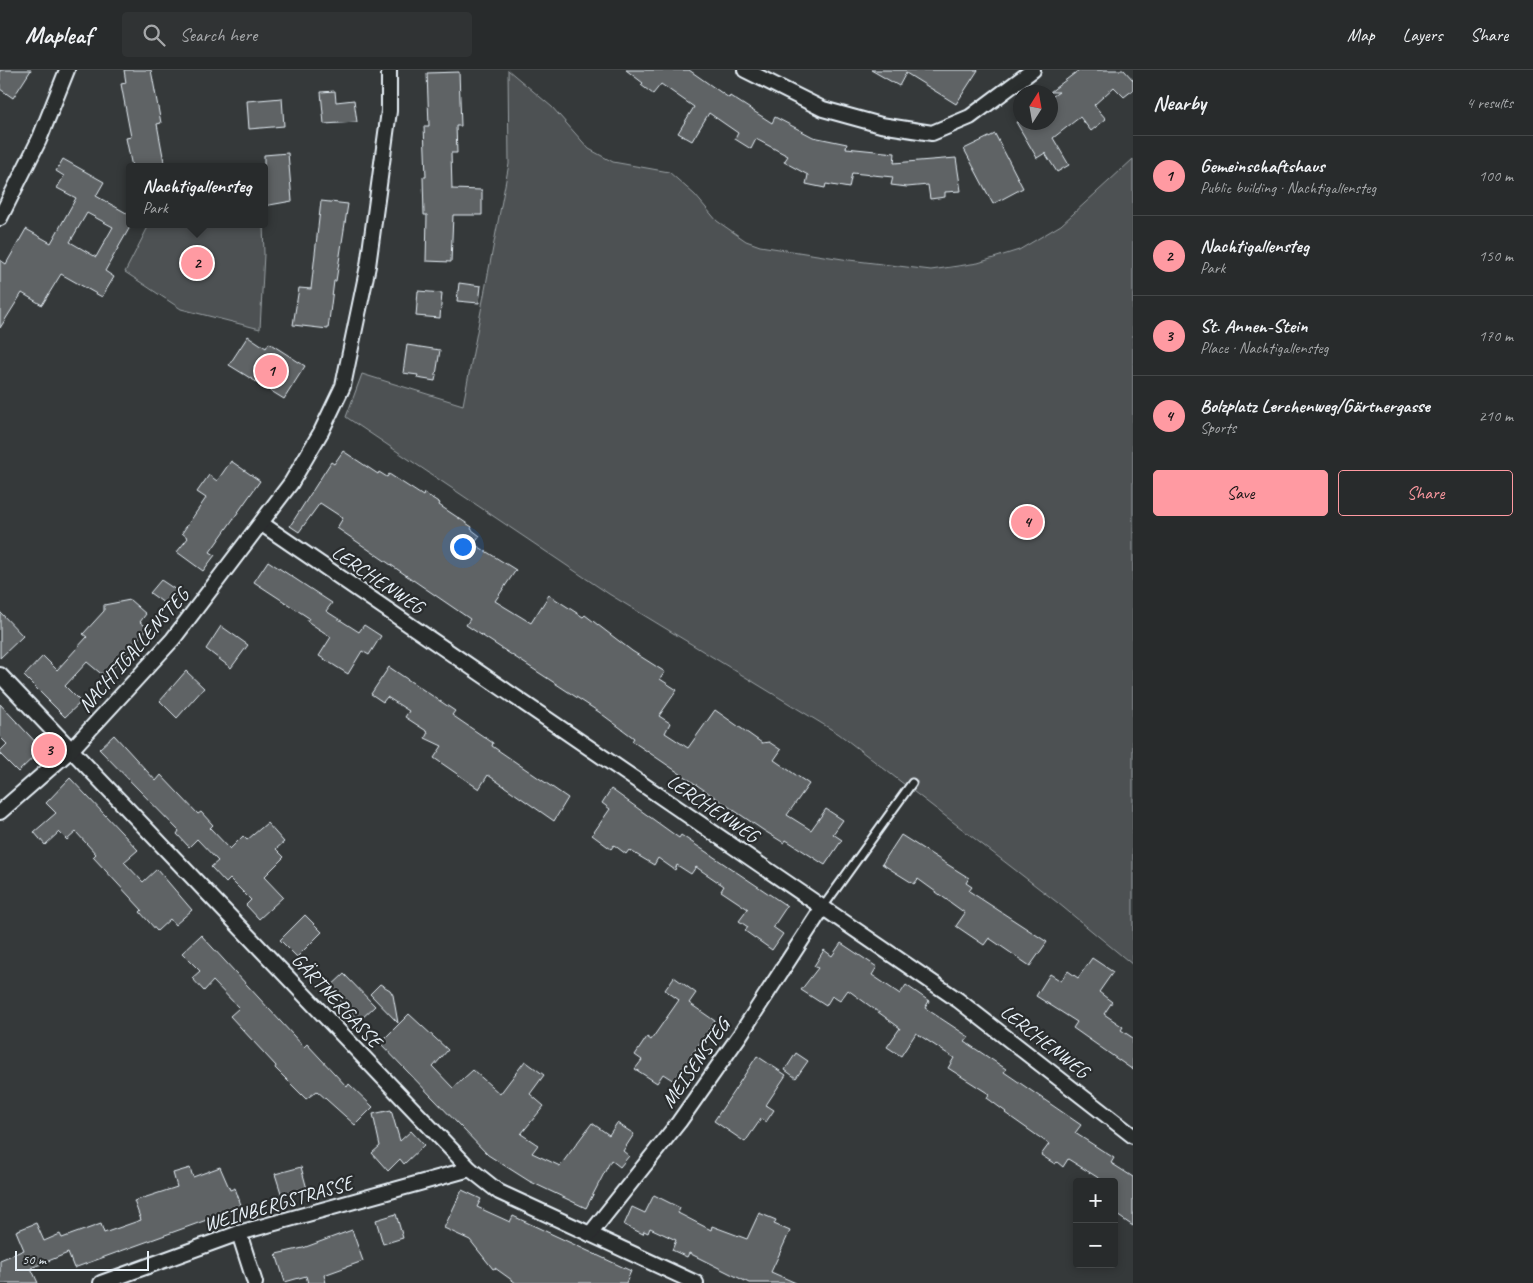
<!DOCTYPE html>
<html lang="en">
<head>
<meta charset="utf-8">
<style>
  :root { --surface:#282b2c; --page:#303334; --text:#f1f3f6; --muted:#a5a7a9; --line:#444748; --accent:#ff9aa2 }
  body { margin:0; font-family:Caveat,sans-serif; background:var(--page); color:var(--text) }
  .controls { position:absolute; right:15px; bottom:15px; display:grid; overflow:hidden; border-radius:5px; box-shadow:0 2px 8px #0003 }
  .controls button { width:45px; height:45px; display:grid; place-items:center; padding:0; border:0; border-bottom:1px solid var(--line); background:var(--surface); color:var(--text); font:25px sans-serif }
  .compass { position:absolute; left:1013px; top:15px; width:45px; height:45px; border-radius:50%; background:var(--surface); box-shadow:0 2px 8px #0003; rotate:11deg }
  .scale { position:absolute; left:15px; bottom:12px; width:134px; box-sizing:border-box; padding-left:5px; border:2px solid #e8f1f8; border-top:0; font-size:14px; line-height:18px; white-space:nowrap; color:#e8f1f8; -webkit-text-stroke:4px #2a2d2e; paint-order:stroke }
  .you { position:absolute; left:462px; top:476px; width:18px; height:18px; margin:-12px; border:4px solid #fff; border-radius:50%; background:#1a73e8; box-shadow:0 0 0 8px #1a73e833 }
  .badge { display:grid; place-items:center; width:32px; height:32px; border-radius:50%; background:var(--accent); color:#111; font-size:16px; font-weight:700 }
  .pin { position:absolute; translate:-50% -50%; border:2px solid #fff; box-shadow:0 1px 5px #0006 }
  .popup { position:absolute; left:126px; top:93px; width:142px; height:65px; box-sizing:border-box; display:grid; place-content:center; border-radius:5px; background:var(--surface); filter:drop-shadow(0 1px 4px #0005); font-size:16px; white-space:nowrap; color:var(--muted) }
  .popup b { font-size:19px; color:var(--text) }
  .popup::after { content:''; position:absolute; left:50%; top:100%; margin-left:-10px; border:10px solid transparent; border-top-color:var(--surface) }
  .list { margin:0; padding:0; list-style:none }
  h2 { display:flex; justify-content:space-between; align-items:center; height:65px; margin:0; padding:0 20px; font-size:21px }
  h2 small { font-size:16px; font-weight:400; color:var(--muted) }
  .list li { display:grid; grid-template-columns:32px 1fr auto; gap:15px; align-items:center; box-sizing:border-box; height:80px; padding:0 20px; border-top:1px solid var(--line) }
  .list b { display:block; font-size:19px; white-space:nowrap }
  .list p { margin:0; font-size:16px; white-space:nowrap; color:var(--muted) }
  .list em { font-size:16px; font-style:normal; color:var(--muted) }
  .actions { display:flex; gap:10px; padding:15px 20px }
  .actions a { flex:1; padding:11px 0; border:1px solid var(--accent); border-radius:5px; text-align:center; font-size:18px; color:var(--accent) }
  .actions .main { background:var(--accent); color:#111 }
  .icon { flex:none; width:28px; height:28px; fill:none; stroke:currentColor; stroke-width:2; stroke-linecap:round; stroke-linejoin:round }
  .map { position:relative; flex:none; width:1133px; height:1213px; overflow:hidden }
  header { display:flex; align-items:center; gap:30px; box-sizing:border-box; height:70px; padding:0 25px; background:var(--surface); border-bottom:1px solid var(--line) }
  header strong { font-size:24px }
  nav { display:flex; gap:28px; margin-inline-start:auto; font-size:18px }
  .search { width:350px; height:45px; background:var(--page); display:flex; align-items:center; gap:12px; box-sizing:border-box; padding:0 18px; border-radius:5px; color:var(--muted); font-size:19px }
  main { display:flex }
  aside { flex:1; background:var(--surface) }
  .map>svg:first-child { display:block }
  .green { fill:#4d5152; stroke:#9aa1a5 }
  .building { fill:#5f6365; stroke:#e8f1f8; fill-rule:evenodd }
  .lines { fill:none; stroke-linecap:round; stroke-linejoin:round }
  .service-casing { stroke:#e8f1f8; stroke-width:11 }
  .minor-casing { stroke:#e8f1f8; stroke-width:18 }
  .service { stroke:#2a2d2e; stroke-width:7 }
  .minor { stroke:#2a2d2e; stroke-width:14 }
  .labels { text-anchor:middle; stroke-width:4.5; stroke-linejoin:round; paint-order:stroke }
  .street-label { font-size:20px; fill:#e8f1f8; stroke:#2a2d2e }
</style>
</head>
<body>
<header>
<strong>Mapleaf</strong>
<div class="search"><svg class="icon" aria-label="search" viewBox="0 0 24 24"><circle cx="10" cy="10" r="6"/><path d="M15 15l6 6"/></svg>Search here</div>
<nav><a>Map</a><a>Layers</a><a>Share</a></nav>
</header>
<main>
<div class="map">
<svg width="1133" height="1213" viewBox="0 0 1133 1213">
  <rect width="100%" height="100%" fill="#35393a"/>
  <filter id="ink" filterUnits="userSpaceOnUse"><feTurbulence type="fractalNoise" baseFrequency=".02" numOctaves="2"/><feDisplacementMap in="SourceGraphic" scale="10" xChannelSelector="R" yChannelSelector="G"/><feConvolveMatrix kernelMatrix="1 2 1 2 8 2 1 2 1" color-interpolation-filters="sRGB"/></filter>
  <g filter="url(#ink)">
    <g class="green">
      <path d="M 508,0 L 552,37 L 589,79 L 613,92 L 669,102 L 695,125 L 717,151 L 746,171 L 760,176 L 849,190 L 931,200 L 978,193 L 1019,180 L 1061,155 L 1133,89 L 1133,895 L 1058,833 L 839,664 L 609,524 L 346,347 L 362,304 L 463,335 L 509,94 Z"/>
      <path d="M 164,154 L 263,154 L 264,184 L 260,259 L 181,239 L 125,202 L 148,157 Z"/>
    </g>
    <g class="building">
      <path d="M 0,0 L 31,0 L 13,28 L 0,19 Z"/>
      <path d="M 124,0 L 151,0 L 161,53 L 157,54 L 165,97 L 132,97 L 126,68 L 131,67 L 121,14 L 126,13 Z"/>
      <path d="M 626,0 L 689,0 L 729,28 L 730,26 L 772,53 L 775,47 L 813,67 L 847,74 L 846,78 L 895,83 L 894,93 L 956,88 L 961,121 L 945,122 L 945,127 L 930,129 L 928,115 L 907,117 L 891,115 L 893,107 L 852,103 L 849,118 L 826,114 L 825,118 L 806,114 L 808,105 L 784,92 L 788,86 L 756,69 L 751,79 L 735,69 L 738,63 L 709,43 L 692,71 L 678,63 L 694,37 L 661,14 L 653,24 L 641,15 L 643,13 Z"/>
      <path d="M 871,0 L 978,0 L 956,34 L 906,3 L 899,16 Z"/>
      <path d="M 1079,0 L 1124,0 L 1133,10 L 1133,20 L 1124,27 L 1114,17 L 1094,35 L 1106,49 L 1091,61 L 1080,47 L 1053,68 L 1069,95 L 1057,102 L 1045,83 L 1037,88 L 1016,52 L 1050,52 L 1050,28 L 1059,22 L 1050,22 Z"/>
      <path d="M 459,2 L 461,56 L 456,56 L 457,83 L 451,83 L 452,119 L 482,120 L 482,145 L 453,145 L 451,192 L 426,191 L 427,145 L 424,145 L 423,107 L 426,107 L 424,56 L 429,56 L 427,3 Z"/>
      <path d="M 335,21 L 336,32 L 354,30 L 357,52 L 324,54 L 321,22 Z"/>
      <path d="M 282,28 L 284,56 L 249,59 L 247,31 Z"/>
      <path d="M 995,64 L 1023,118 L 993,134 L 964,79 Z"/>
      <path d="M 288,83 L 292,131 L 264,136 L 264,85 Z"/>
      <path d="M 63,89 L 104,112 L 96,126 L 130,145 L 130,157 L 105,201 L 114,207 L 102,227 L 61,204 L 42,235 L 22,223 L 0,258 L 0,190 L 6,194 L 26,159 L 51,173 L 76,128 L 57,118 L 64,106 L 56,101 ZM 87,143 L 113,157 L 96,187 L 70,172 Z"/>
      <path d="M 321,131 L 348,134 L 336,211 L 334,211 L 328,259 L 293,255 L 299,218 L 311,219 Z"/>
      <path d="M 459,213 L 481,216 L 479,233 L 457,231 Z"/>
      <path d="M 418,221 L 442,223 L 440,248 L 416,246 Z"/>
      <path d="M 248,266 L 266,278 L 269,273 L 305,296 L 284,329 L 229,295 Z"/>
      <path d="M 407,275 L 440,280 L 435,311 L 417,308 L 418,305 L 403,303 Z"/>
      <path d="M 343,381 L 378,404 L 379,402 L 387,407 L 389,404 L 423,426 L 424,423 L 440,433 L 439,435 L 472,457 L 471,459 L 480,466 L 474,474 L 516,500 L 495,531 L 531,553 L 549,525 L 583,547 L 585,545 L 632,581 L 665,602 L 660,609 L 677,620 L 659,646 L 670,653 L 665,663 L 688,678 L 715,640 L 762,673 L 769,672 L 781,680 L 774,690 L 809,714 L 787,745 L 811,760 L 826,739 L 843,750 L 833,764 L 842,770 L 825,795 L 786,770 L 784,773 L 763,760 L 632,671 L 634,668 L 599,642 L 466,555 L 470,549 L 337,458 L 343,448 L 320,433 L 299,462 L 290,456 L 331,392 L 334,394 Z"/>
      <path d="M 231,391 L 260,411 L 210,482 L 215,485 L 203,501 L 177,482 L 188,468 L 182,463 L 206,428 L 197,422 L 209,405 L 217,411 Z"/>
      <path d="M 268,491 L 332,533 L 326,541 L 359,562 L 364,555 L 381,566 L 369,585 L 362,581 L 348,604 L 319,586 L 331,567 L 307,551 L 309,548 L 254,512 Z"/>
      <path d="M 161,510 L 179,522 L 168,536 L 150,523 Z"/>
      <path d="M 130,530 L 146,544 L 140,552 L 148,558 L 105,607 L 87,592 L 65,616 L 81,632 L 65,647 L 24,606 L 43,586 L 57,600 L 87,567 L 83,564 L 104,541 L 104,535 Z"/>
      <path d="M 0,542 L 23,566 L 0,588 Z"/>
      <path d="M 221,556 L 248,575 L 231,598 L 206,579 Z"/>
      <path d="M 389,597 L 455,641 L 452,645 L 493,673 L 492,676 L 568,728 L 554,751 L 488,705 L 479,719 L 434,688 L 442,676 L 425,668 L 428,662 L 405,647 L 409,641 L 387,627 L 383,632 L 371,624 Z"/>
      <path d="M 186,601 L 204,618 L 177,648 L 160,631 Z"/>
      <path d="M 0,634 L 42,679 L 18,702 L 0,684 L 0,681 L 7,674 L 0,667 Z"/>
      <path d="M 114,665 L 156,711 L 161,705 L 198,744 L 201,742 L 213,755 L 210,758 L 230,779 L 243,766 L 247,770 L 267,753 L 284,772 L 276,779 L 284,787 L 264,807 L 283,827 L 259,849 L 246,835 L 251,830 L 230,809 L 226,813 L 211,797 L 218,791 L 197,769 L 189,777 L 177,764 L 179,761 L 99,679 Z"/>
      <path d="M 70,708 L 138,780 L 124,792 L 143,812 L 157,799 L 192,840 L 175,855 L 170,849 L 157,861 L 140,842 L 142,840 L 93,787 L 96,784 L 76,762 L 67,770 L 59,762 L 45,775 L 34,762 L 56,743 L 46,733 Z"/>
      <path d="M 611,719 L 679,768 L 681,765 L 787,836 L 773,857 L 783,864 L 772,880 L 745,861 L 748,857 L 739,851 L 748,839 L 721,821 L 724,816 L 696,797 L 691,804 L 677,795 L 675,800 L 658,788 L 654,795 L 629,780 L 626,784 L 614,775 L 611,779 L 592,765 L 610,739 L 602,733 Z"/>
      <path d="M 901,765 L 969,808 L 966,813 L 972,817 L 969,821 L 1047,872 L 1030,896 L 989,868 L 984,875 L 956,856 L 965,843 L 918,809 L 914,814 L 882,794 Z"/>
      <path d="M 305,845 L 322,862 L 297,887 L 280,870 Z"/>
      <path d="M 201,865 L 304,977 L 307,974 L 347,1017 L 349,1014 L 373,1037 L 355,1055 L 317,1021 L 306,1029 L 275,998 L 276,996 L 230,946 L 239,938 L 213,911 L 204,921 L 192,908 L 200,901 L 182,883 Z"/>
      <path d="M 841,873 L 877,897 L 872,905 L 900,924 L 906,915 L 929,931 L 925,938 L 969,967 L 965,972 L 1006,999 L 1004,1002 L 1081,1055 L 1075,1063 L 1114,1088 L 1111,1093 L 1133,1107 L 1133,1156 L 1114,1143 L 1114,1112 L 1105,1112 L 1068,1089 L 1063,1097 L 1057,1092 L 1055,1094 L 1041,1085 L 1049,1074 L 1005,1043 L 1006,1042 L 987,1028 L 989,1024 L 948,998 L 954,988 L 916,963 L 901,986 L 887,977 L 900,958 L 848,920 L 840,931 L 832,926 L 826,936 L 801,920 L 818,898 L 814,896 L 824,880 L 832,886 Z"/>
      <path d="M 1092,888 L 1113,902 L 1099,922 L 1112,932 L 1104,944 L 1123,957 L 1121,960 L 1133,968 L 1133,1000 L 1073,958 L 1077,952 L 1036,926 L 1050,904 L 1061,911 L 1068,901 L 1078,908 Z"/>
      <path d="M 344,904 L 375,936 L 359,951 L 328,919 Z"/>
      <path d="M 674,907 L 696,923 L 689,933 L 715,951 L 674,1011 L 663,1004 L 657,1013 L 635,999 L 642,990 L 635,985 L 647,967 L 651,970 L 679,930 L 665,920 Z"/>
      <path d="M 380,914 L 390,920 L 393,925 L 398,953 L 370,924 Z"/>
      <path d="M 409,944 L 448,980 L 433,997 L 453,1018 L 473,1000 L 500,1024 L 525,991 L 544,1005 L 530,1024 L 544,1036 L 521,1064 L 538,1075 L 532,1083 L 560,1096 L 592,1053 L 609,1065 L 617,1053 L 634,1064 L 623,1081 L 629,1086 L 620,1097 L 611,1090 L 586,1138 L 529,1111 L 488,1085 L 380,973 Z"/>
      <path d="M 796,983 L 808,991 L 796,1008 L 785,1000 Z"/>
      <path d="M 757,986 L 786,1005 L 766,1035 L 774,1040 L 766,1052 L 761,1049 L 745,1072 L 714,1051 Z"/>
      <path d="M 391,1040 L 400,1071 L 411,1061 L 424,1075 L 404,1094 L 400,1089 L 388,1101 L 372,1083 L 380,1076 L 373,1044 Z"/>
      <path d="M 220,1097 L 230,1120 L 235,1118 L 241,1135 L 236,1137 L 237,1139 L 74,1198 L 68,1183 L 31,1198 L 38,1213 L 0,1213 L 0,1190 L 24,1180 L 16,1161 L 36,1153 L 44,1171 L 60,1164 L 62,1168 L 101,1154 L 104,1163 L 141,1150 L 134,1131 L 177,1117 L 173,1103 L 190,1098 L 193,1107 Z"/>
      <path d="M 301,1097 L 307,1119 L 282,1126 L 275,1104 Z"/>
      <path d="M 462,1120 L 481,1129 L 477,1137 L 510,1152 L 513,1146 L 631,1201 L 626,1213 L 516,1213 L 495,1198 L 493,1199 L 470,1170 L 444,1158 Z"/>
      <path d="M 654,1125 L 680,1138 L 678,1143 L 711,1160 L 712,1156 L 747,1169 L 759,1143 L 776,1150 L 774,1154 L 790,1161 L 771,1202 L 796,1213 L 749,1213 L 689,1183 L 687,1187 L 672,1180 L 676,1170 L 650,1158 L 648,1163 L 644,1161 L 643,1164 L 624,1155 L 632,1137 L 645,1143 Z"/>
      <path d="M 396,1144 L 403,1168 L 383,1174 L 376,1150 Z"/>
      <path d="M 352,1160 L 363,1191 L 324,1205 L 326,1213 L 308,1213 L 306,1206 L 285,1212 L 276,1184 L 303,1178 Z"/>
    </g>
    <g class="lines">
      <defs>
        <path id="service" d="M 823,837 L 912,713"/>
        <g id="minor">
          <path d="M 745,0 L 823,39 L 881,55 L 932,63 L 970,47 L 1033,0"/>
          <path d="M 0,148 L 39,70 L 67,0"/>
          <path d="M 262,454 L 958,930 L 1133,1066"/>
          <path d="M 0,605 L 470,1099 L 499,1122 L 696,1213"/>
          <path d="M 0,742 L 72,679 L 173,569 L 291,413 L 321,362 L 343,316 L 368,196 L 389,41 L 389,0"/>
          <path d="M 239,1163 L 255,1213"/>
          <path d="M 590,1164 L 679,1052 L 740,965 L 823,837"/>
          <path d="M 101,1213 L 239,1163 L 470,1099"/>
        </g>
      </defs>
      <use href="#service" class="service-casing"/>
      <use href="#minor" class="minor-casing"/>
      <use href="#service" class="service"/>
      <use href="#minor" class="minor"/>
    </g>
  </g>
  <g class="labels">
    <g class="street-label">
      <text transform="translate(378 509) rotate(34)" y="7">LERCHENWEG</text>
      <text transform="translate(133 580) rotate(-49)" y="7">NACHTIGALLENSTEG</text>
      <text transform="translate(713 738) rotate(34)" y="7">LERCHENWEG</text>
      <text transform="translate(337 930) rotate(47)" y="7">GÄRTNERGASSE</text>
      <text transform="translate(1045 971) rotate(38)" y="7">LERCHENWEG</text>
      <text transform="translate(695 993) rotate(-55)" y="7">MEISENSTEG</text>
      <text transform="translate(278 1133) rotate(-16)" y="7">WEINBERGSTRASSE</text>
    </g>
  </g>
</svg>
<div class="controls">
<button>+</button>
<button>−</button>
</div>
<svg class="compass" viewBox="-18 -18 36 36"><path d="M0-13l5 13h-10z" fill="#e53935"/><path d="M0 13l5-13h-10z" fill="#a5a7a9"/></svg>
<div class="scale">50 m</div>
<div class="you"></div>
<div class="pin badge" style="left:271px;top:301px">1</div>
<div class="pin badge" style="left:197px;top:193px">2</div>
<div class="popup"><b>Nachtigallensteg</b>Park</div>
<div class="pin badge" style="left:49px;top:680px">3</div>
<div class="pin badge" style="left:1027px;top:452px">4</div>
</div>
<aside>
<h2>Nearby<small>4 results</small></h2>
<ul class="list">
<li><span class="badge">1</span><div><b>Gemeinschaftshaus</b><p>Public building · Nachtigallensteg</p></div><em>100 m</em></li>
<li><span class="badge">2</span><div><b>Nachtigallensteg</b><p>Park</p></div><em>150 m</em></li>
<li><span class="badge">3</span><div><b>St. Annen-Stein</b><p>Place · Nachtigallensteg</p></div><em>170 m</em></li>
<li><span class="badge">4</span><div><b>Bolzplatz Lerchenweg/Gärtnergasse</b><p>Sports</p></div><em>210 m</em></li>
</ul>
<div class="actions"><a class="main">Save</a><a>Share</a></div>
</aside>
</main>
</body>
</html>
